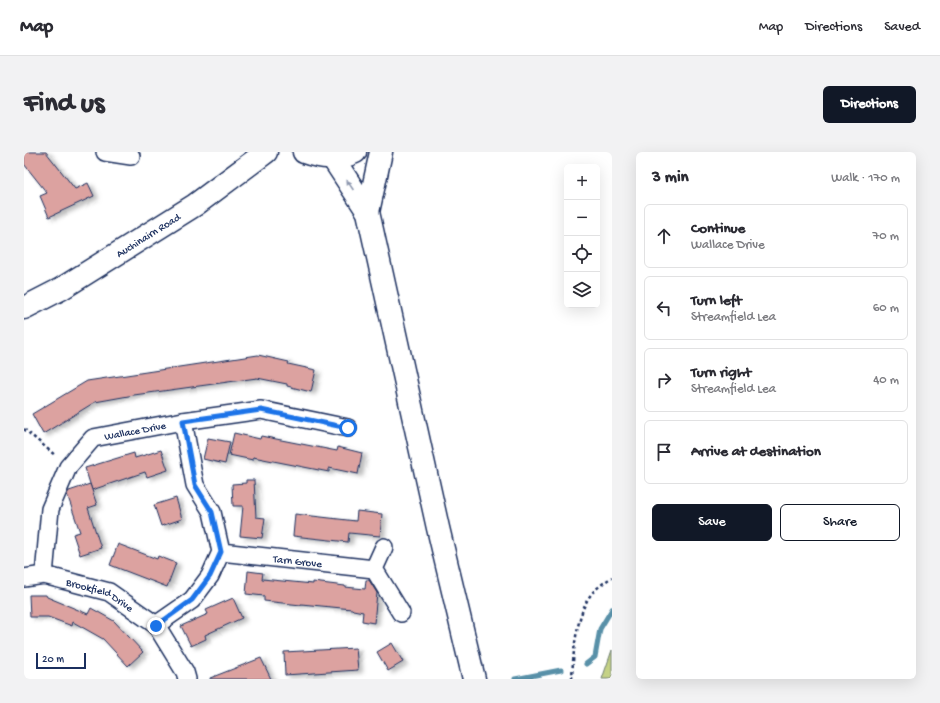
<!DOCTYPE html>
<html lang="en">
<head>
<meta charset="utf-8">
<style>
  :root { --surface:#fff; --page:#f2f2f3; --text:#2b2b33; --muted:#7c7c81; --line:#e1e1e2; --accent:#111827 }
  body { margin:0; font-family:"Gochi Hand",sans-serif; background:var(--page); color:var(--text) }
  .controls { position:absolute; right:12px; top:12px; display:grid; overflow:hidden; border-radius:6px; box-shadow:0 4px 16px #0002 }
  .controls button { width:36px; height:36px; display:grid; place-items:center; padding:0; border:0; border-bottom:1px solid var(--line); background:var(--surface); color:var(--text); font:20px sans-serif }
  .scale { position:absolute; left:12px; bottom:10px; width:50px; box-sizing:border-box; padding-left:4px; border:2px solid #1b2f5e; border-top:0; font-size:11px; line-height:14px; white-space:nowrap; color:#1b2f5e; -webkit-text-stroke:3px #fff; paint-order:stroke }
  .stop { position:absolute; width:12px; height:12px; margin:-9px; border:3px solid #1a73e8; border-radius:50%; background:#fff }
  .stop.end { background:#1a73e8; border-color:#fff; box-shadow:0 1px 4px #0008 }
  .list { margin:0; padding:0; list-style:none }
  h2 { display:flex; justify-content:space-between; align-items:center; height:52px; margin:0; padding:0 16px; font-size:17px }
  h2 small { font-size:13px; font-weight:400; color:var(--muted) }
  .list li { display:grid; grid-template-columns:26px 1fr auto; gap:12px; align-items:center; box-sizing:border-box; height:64px; margin:0 8px 8px; padding:0 8px; border:1px solid var(--line); border-radius:6px }
  .list b { display:block; font-size:15px; white-space:nowrap }
  .list p { margin:0; font-size:13px; white-space:nowrap; color:var(--muted) }
  .list em { font-size:13px; font-style:normal; color:var(--muted) }
  .actions { display:flex; gap:8px; padding:12px 16px }
  .actions a { flex:1; padding:9px 0; border:1px solid var(--accent); border-radius:6px; text-align:center; font-size:14px; color:var(--accent) }
  .actions .main { background:var(--accent); color:#fff }
  .icon { flex:none; width:22px; height:22px; fill:none; stroke:currentColor; stroke-width:2; stroke-linecap:round; stroke-linejoin:round }
  .map { position:relative; flex:none; width:588px; height:527px; overflow:hidden; border-radius:6px }
  header { display:flex; align-items:center; gap:24px; box-sizing:border-box; height:56px; padding:0 20px; background:var(--surface); border-bottom:1px solid var(--line) }
  header strong { font-size:19px }
  nav { display:flex; gap:22px; margin-inline-start:auto; font-size:14px }
  .intro { display:flex; align-items:center; justify-content:space-between; box-sizing:border-box; height:96px; padding:0 24px }
  h1 { margin:0; font-size:28px }
  .button { padding:10px 18px; border-radius:6px; background:var(--accent); color:#fff; font-size:14px; font-weight:700 }
  main { display:flex; gap:24px; padding:0 24px }
  aside { flex:1; background:var(--surface); border-radius:6px; box-shadow:0 4px 16px #0002 }
  .map>svg:first-child { display:block }
  .green { fill:#c5d285; stroke:#708072 }
  .lines { fill:none; stroke-linecap:round; stroke-linejoin:round }
  .stream { stroke:#5890a8; stroke-width:5 }
  .building { fill:#dca2a0; stroke:#1b2f5e; filter:url(#shadow) }
  .minor-casing { stroke:#1b2f5e; stroke-width:20 }
  .secondary-casing { stroke:#1b2f5e; stroke-width:25 }
  .path { stroke:#1b2f5e; stroke-width:2.5; stroke-dasharray:3 3; stroke-linecap:butt }
  .minor { stroke:#fff; stroke-width:17 }
  .secondary { stroke:#fff; stroke-width:22 }
  .oneway { fill:#8d97ae }
  .route { stroke:#1a73e8; stroke-width:5 }
  .labels { text-anchor:middle; stroke-width:3; stroke-linejoin:round; paint-order:stroke }
  .street-label { font-size:11px; fill:#1b2f5e; stroke:#fff }
</style>
</head>
<body>
<header>
<strong>Map</strong>
<nav><a>Map</a><a>Directions</a><a>Saved</a></nav>
</header>
<div class="intro"><h1>Find us</h1><a class="button">Directions</a></div>
<main>
<div class="map">
<svg width="588" height="527" viewBox="0 0 588 527">
  <defs>
    <filter id="shadow"><feDropShadow dx="4.5" dy="2.5" stdDeviation="2" flood-color="#0004"/></filter>
  </defs>
  <rect width="100%" height="100%" fill="#fff"/>
  <filter id="ink" filterUnits="userSpaceOnUse"><feTurbulence type="fractalNoise" baseFrequency=".025" numOctaves="2"/><feDisplacementMap in="SourceGraphic" scale="8" xChannelSelector="R" yChannelSelector="G"/><feConvolveMatrix kernelMatrix="1 2 1 2 8 2 1 2 1" color-interpolation-filters="sRGB"/></filter>
  <g filter="url(#ink)">
    <path class="green" d="M 588,498 L 588,527 L 578,527 Z"/>
    <g class="lines">
      <g class="stream">
        <path d="M 562,512 L 571,505 L 576,477 L 588,457"/>
        <path d="M 491,527 L 537,518"/>
      </g>
    </g>
    <g class="building">
      <path d="M 0,0 L 22,0 L 51,37 L 64,31 L 70,44 L 25,65 L 16,44 L 23,41 L 0,12 Z"/>
      <path d="M 234,203 L 265,210 L 264,212 L 292,218 L 287,240 L 263,234 L 263,232 L 233,226 L 110,243 L 71,250 L 19,282 L 8,262 L 63,229 Z"/>
      <path d="M 210,281 L 236,287 L 237,284 L 313,299 L 314,295 L 338,301 L 334,322 L 305,316 L 305,320 L 229,305 L 229,308 L 205,303 Z"/>
      <path d="M 184,286 L 206,290 L 201,312 L 179,307 Z"/>
      <path d="M 137,298 L 144,318 L 123,325 L 121,320 L 68,338 L 61,316 L 110,301 L 111,306 Z"/>
      <path d="M 222,328 L 230,328 L 232,365 L 241,366 L 238,386 L 216,384 L 219,354 L 209,354 L 208,332 L 222,331 Z"/>
      <path d="M 66,332 L 73,353 L 64,356 L 77,396 L 56,403 L 49,382 L 56,380 L 43,342 L 45,339 Z"/>
      <path d="M 152,346 L 158,367 L 137,374 L 130,353 Z"/>
      <path d="M 333,359 L 358,362 L 356,384 L 325,381 L 324,390 L 269,384 L 271,362 L 332,369 Z"/>
      <path d="M 94,392 L 133,407 L 134,404 L 152,411 L 143,435 L 86,413 Z"/>
      <path d="M 224,419 L 239,421 L 238,427 L 289,432 L 289,430 L 321,434 L 321,435 L 341,437 L 342,428 L 345,428 L 353,441 L 350,471 L 338,469 L 339,460 L 329,458 L 328,457 L 277,452 L 277,453 L 240,449 L 240,444 L 222,442 Z"/>
      <path d="M 5,443 L 22,443 L 23,445 L 64,462 L 67,456 L 90,469 L 119,500 L 104,514 L 79,487 L 49,470 L 48,474 L 24,465 L 6,465 Z"/>
      <path d="M 209,446 L 218,466 L 181,483 L 182,487 L 167,494 L 157,474 L 184,462 L 182,458 Z"/>
      <path d="M 368,491 L 379,510 L 364,519 L 353,500 Z"/>
      <path d="M 332,496 L 334,518 L 261,523 L 260,500 Z"/>
      <path d="M 237,506 L 247,527 L 186,527 L 186,526 Z"/>
    </g>
    <g class="lines">
      <defs>
        <g id="minor">
          <path d="M 81,0 L 107,4"/>
          <path d="M 360,395 L 350,417 L 377,461"/>
          <path id="s1" d="M 197,400 L 350,417"/>
          <path id="s2" d="M 20,423 L 26,357 L 44,315 L 69,286 L 159,269 L 237,258 L 324,276"/>
          <path id="s3" d="M 0,426 L 20,423 L 85,440 L 132,473 L 161,520 L 163,527"/>
          <path d="M 132,473 L 168,448 L 186,424 L 197,400 L 188,360 L 171,333 L 159,269"/>
        </g>
        <g id="secondary">
          <path d="M 280,0 C 296,6 316,8 331,0"/>
          <path d="M 308,5 L 344,60 L 414,376 L 450,527"/>
          <path d="M 344,60 L 357,0"/>
          <path id="s4" d="M 0,156 L 37,137 L 171,53 L 242,0"/>
        </g>
      </defs>
      <use href="#minor" class="minor-casing"/>
      <use href="#secondary" class="secondary-casing"/>
      <g class="path">
        <path d="M 0,277 L 32,304"/>
        <path d="M 548,527 C 549,503 552,459 569,440 C 574,435 582,429 588,425"/>
      </g>
      <use href="#minor" class="minor"/>
      <use href="#secondary" class="secondary"/>
    </g>
    <defs><path id="oneway-solid" d="M-6-.8H1V-3.2L6.5 0L1 3.2V.8H-6Z"/></defs>
    <use class="oneway" href="#oneway-solid" transform="translate(326 33) rotate(-124)"/>
  </g>
  <g class="lines" filter="url(#ink)">
    <path class="route" d="M 132,474 L 168,448 L 186,424 L 197,400 L 188,360 L 171,333 L 159,269 L 237,258 L 324,276"/>
  </g>
  <g class="labels">
    <g class="street-label">
      <text dy="4" stroke="none"><textPath href="#s4" startOffset="144">Auchinairn Road</textPath></text>
      <text dy="4" stroke="none"><textPath href="#s2" startOffset="193">Wallace Drive</textPath></text>
      <text dy="4" stroke="none"><textPath href="#s1" startOffset="77">Tarn Grove</textPath></text>
      <text dy="4" stroke="none"><textPath href="#s3" startOffset="80">Brookfield Drive</textPath></text>
    </g>
  </g>
</svg>
<div class="controls">
<button>+</button>
<button>−</button>
<button><svg class="icon" aria-label="locate" viewBox="0 0 24 24"><circle cx="12" cy="12" r="6"/><path d="M12 2v4M12 18v4M2 12h4M18 12h4"/></svg></button>
<button><svg class="icon" aria-label="layers" viewBox="0 0 24 24"><path d="M12 4l9 5-9 5-9-5zM3 14l9 5 9-5"/></svg></button>
</div>
<div class="scale">20 m</div>
<div class="stop" style="left:324px;top:276px"></div>
<div class="stop end" style="left:132px;top:474px"></div>
</div>
<aside>
<h2>3 min<small>Walk · 170 m</small></h2>
<ul class="list">
<li><svg class="icon" aria-label="ahead" viewBox="0 0 24 24"><path d="M12 20V5M6 11l6-6 6 6"/></svg><div><b>Continue</b><p>Wallace Drive</p></div><em>70 m</em></li>
<li><svg class="icon" aria-label="left" viewBox="0 0 24 24"><path d="M17 20v-9H6M10 6l-5 5 5 5"/></svg><div><b>Turn left</b><p>Streamfield Lea</p></div><em>60 m</em></li>
<li><svg class="icon" aria-label="right" viewBox="0 0 24 24"><path d="M7 20v-9h11M14 6l5 5-5 5"/></svg><div><b>Turn right</b><p>Streamfield Lea</p></div><em>40 m</em></li>
<li><svg class="icon" aria-label="arrive" viewBox="0 0 24 24"><path d="M6 21V4h12l-3 4 3 4H6"/></svg><div><b>Arrive at destination</b></div></li>
</ul>
<div class="actions"><a class="main">Save</a><a>Share</a></div>
</aside>
</main>
</body>
</html>
